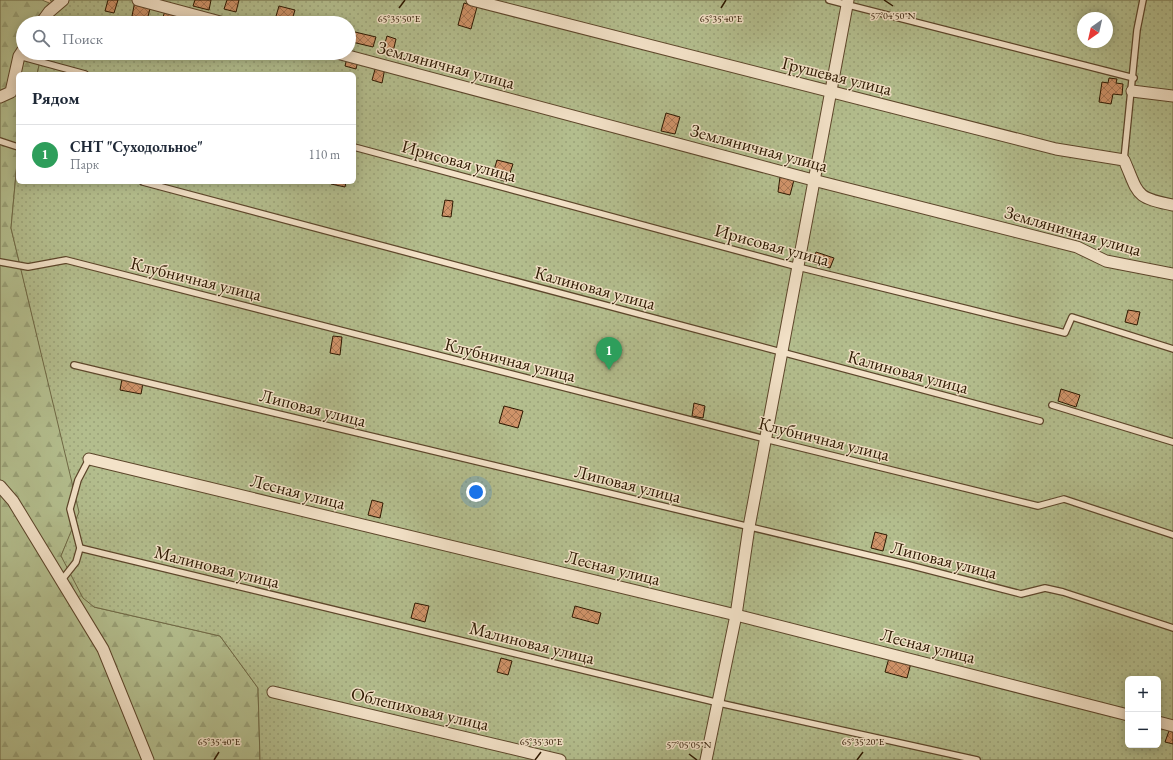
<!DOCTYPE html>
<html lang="ru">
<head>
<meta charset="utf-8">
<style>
  :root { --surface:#fff; --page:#f6f6f7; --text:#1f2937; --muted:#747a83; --line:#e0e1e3; --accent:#db2777 }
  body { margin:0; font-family:"EB Garamond",serif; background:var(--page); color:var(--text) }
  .controls { position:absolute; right:12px; bottom:12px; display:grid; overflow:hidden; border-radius:6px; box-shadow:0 2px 10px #0003 }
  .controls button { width:36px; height:36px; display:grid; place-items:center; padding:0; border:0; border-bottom:1px solid var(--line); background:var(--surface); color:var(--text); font:20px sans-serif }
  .compass { position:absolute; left:1077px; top:12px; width:36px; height:36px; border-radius:50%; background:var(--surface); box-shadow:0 2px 10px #0003; rotate:214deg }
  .you { position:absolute; left:476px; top:492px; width:14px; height:14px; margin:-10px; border:3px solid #fff; border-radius:50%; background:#1a73e8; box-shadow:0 0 0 6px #1a73e833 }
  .badge { display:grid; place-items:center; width:26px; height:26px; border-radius:50%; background:var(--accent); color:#fff; font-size:13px; font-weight:700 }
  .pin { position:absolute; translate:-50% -33px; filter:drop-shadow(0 1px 2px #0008) }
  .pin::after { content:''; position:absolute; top:21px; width:14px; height:12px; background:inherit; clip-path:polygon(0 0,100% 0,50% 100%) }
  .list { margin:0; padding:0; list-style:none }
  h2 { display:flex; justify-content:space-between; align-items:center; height:52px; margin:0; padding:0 16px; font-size:17px }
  h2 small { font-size:13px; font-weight:400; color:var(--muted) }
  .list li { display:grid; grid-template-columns:26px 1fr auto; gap:12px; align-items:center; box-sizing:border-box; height:60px; padding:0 16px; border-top:1px solid var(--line) }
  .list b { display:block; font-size:15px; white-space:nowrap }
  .list p { margin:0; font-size:13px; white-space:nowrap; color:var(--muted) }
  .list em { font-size:13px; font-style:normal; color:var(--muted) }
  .icon { flex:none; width:22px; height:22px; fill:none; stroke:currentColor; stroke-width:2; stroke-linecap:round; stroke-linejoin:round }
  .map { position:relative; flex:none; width:1173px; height:760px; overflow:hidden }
  .search { position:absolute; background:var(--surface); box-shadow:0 2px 10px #0003; left:16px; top:16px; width:340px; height:44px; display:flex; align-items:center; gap:10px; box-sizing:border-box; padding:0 14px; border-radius:22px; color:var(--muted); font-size:15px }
  .panel { position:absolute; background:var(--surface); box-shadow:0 2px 10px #0003; left:16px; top:72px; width:340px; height:112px; border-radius:6px }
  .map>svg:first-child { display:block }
  .forest { fill:url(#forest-firs); stroke:#706a46 }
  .garden { fill:url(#garden-dots); stroke:#706a46; fill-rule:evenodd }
  .building { fill:url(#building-cross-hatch); stroke:#2d1800 }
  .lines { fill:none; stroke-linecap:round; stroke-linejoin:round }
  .service-casing { stroke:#5d462b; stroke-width:8 }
  .minor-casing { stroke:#5d462b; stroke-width:13 }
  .service { stroke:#f3e2c8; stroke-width:5.5 }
  .minor { stroke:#f3e2c8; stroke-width:11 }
  .ticks { fill:none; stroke:#2d1800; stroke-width:1.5 }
  .labels { text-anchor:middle; stroke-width:3; stroke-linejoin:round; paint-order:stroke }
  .street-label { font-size:18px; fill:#2d1800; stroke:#f3e2c8 }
  .ticks-label { font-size:10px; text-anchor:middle; fill:#2d1800; stroke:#f3e2c8; stroke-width:3; stroke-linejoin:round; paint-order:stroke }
</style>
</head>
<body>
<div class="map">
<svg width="1173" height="760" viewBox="0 0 1173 760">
  <defs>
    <pattern id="forest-firs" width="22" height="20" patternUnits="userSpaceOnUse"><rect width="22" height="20" fill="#b3bd8d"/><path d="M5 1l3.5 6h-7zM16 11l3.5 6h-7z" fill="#9aa278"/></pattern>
    <pattern id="garden-dots" width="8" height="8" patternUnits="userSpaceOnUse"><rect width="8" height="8" fill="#b3bd8d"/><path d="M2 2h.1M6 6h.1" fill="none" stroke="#9aa278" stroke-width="1.8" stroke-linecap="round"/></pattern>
    <pattern id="building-cross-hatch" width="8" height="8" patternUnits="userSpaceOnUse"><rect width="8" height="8" fill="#cf9369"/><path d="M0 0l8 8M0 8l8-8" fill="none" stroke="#a87754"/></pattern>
  </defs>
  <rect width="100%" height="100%" fill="#ecd2ab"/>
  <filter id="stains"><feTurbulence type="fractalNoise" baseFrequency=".005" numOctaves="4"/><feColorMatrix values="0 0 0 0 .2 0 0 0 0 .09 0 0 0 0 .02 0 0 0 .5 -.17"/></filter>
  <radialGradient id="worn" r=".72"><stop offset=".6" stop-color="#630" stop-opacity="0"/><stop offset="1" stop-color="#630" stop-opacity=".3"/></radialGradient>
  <path class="forest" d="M 0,0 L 42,0 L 54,5 L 50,23 L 23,23 L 23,53 L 42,53 L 37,74 L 18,74 L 18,152 L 11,228 L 80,512 L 61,556 L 94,607 L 220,636 L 258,688 L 260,760 L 0,760 Z"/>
  <path class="garden" d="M 50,0 L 1173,0 L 1173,760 L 260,760 L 258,688 L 220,636 L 94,607 L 83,598 L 61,556 L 79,512 L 11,228 L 18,152 L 18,182 L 354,182 L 354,74 L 37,74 L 42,53 L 349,53 L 349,23 L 50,23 L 54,5 ZM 1083,18 L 1107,18 L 1107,42 L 1083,42 ZM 1128,679 L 1158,679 L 1158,745 L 1128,745 Z"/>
  <g class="building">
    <path d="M 108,0 L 118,0 L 114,13 L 105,11 Z"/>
    <path d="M 195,0 L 211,0 L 209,10 L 193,6 Z"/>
    <path d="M 227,0 L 239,0 L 236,12 L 224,9 Z"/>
    <path d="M 135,1 L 151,5 L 147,20 L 132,16 Z"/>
    <path d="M 464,3 L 477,7 L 471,29 L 458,25 Z"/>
    <path d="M 279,6 L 295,10 L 291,23 L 274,23 Z"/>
    <path d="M 165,11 L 182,16 L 180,23 L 161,23 Z"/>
    <path d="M 355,32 L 376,37 L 373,47 L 352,42 Z"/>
    <path d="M 387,36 L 396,39 L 393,52 L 383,50 Z"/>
    <path d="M 347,58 L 358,61 L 356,69 L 345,66 Z"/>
    <path d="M 376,66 L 385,68 L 382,83 L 372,80 Z"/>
    <path d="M 1109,78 L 1117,79 L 1116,83 L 1123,84 L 1122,95 L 1113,94 L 1111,104 L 1099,102 L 1102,82 L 1108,83 Z"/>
    <path d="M 666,113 L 680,117 L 675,134 L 661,131 Z"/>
    <path d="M 497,160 L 513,164 L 507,182 L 492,177 Z"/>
    <path d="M 780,177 L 794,180 L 790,195 L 778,192 Z"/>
    <path d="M 332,182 L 346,182 L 345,187 L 331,184 Z"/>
    <path d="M 445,200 L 453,201 L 451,217 L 442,216 Z"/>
    <path d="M 816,252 L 834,258 L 830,268 L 812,263 Z"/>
    <path d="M 1128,310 L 1140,312 L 1137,325 L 1125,322 Z"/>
    <path d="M 333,336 L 342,337 L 340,355 L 330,353 Z"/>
    <path d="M 122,379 L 143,383 L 141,394 L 120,390 Z"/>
    <path d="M 1061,389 L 1080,395 L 1076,407 L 1058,401 Z"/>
    <path d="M 694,403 L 705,406 L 703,418 L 692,416 Z"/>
    <path d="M 504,406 L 523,411 L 518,428 L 499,423 Z"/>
    <path d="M 372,500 L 383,503 L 380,518 L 368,515 Z"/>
    <path d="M 875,532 L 887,535 L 883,551 L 871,548 Z"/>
    <path d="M 415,603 L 429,606 L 425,622 L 411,618 Z"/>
    <path d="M 575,606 L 601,613 L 598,624 L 572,617 Z"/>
    <path d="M 501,658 L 512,661 L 508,675 L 497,672 Z"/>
    <path d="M 889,658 L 911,663 L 907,678 L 885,672 Z"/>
    <path d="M 1170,728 L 1173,729 L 1173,744 L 1165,742 Z"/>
  </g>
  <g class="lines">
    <defs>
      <g id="service">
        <path d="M 829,0 L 1134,78"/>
        <path d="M 19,56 L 85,74"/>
        <path d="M 0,141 L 18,147"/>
        <path d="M 354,147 L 798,267 L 1065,333 L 1072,317 L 1173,349"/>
        <path d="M 1124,160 L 1137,30 L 1143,0"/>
        <path d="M 143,182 L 1040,421"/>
        <path d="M 0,262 L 28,267 L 66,260 L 765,439 L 1038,506 L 1064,499 L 1173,535"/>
        <path d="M 74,365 L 909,565 L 1021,594 L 1045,588 L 1063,592 L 1173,628"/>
        <path d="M 1052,405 L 1173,442"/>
        <path d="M 80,548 L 719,703 L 977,760"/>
        <path d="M 61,581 L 76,562 L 80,548 L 70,509 L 78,480 L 89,459"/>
      </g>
      <g id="minor">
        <path d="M 138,0 L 224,23"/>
        <path d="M 472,0 L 1056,149 L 1124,160 C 1139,194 1134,198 1173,205"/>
        <path d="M 41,23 L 49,12 L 63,0"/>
        <path d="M 337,53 L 813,180 L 1077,247 L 1106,261 L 1173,274"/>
        <path d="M 1132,91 L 1173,96"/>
        <path d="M 0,97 L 11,92 L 19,56 L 23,50"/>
        <path d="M 89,459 L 736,615 L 1128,715"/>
        <path d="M 0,486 L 13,501 L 103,649 L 148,760"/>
        <path d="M 273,692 L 560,760"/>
        <path d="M 1158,722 L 1173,726"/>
        <path d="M 706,760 L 736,615 L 749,527 L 848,0"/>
      </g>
    </defs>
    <use href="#service" class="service-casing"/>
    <use href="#minor" class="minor-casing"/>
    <use href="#service" class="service"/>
    <use href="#minor" class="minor"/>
  </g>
  <path class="ticks" d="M 884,0 L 893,6M 399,8 L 405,0M 721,8 L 726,0M 689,754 L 697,760M 214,760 L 219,752M 535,760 L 541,752M 857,760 L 863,752"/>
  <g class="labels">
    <g class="street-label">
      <text transform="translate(446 65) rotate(15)" y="6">Земляничная улица</text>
      <text transform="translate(837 76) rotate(14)" y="6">Грушевая улица</text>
      <text transform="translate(759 148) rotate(15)" y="6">Земляничная улица</text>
      <text transform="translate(459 161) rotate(15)" y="6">Ирисовая улица</text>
      <text transform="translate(1073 231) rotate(16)" y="6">Земляничная улица</text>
      <text transform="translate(772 245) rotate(15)" y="6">Ирисовая улица</text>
      <text transform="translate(196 279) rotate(14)" y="6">Клубничная улица</text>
      <text transform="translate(595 288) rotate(15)" y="6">Калиновая улица</text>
      <text transform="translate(510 360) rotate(14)" y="6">Клубничная улица</text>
      <text transform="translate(908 372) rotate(15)" y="6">Калиновая улица</text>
      <text transform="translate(313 408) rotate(14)" y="6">Липовая улица</text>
      <text transform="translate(824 439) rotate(14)" y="6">Клубничная улица</text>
      <text transform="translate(628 484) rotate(14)" y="6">Липовая улица</text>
      <text transform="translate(298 492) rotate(14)" y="6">Лесная улица</text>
      <text transform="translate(944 560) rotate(14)" y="6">Липовая улица</text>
      <text transform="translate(217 567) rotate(14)" y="6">Малиновая улица</text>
      <text transform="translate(613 568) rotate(14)" y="6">Лесная улица</text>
      <text transform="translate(532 643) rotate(14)" y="6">Малиновая улица</text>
      <text transform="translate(928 646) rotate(14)" y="6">Лесная улица</text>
      <text transform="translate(420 709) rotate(13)" y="6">Облепиховая улица</text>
    </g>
  </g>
  <g class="ticks-label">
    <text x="893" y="19">57°04'50"N</text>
    <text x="399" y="22">65°35'50"E</text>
    <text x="721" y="22">65°35'40"E</text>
    <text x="219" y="745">65°35'40"E</text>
    <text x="541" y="745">65°35'30"E</text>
    <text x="863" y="745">65°35'20"E</text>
    <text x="689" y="748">57°05'05"N</text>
  </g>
  <rect width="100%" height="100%" filter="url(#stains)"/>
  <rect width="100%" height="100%" fill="url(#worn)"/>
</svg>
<div class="controls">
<button>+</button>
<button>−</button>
</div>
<svg class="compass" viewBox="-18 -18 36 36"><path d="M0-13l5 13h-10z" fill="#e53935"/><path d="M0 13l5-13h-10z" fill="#747a83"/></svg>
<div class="you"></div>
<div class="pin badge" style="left:609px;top:370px;background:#2e9e5b">1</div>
<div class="search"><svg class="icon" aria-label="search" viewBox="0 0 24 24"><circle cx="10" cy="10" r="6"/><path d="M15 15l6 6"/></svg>Поиск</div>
<section class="panel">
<h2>Рядом<small></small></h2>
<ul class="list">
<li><span class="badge" style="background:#2e9e5b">1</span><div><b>СНТ &quot;Суходольное&quot;</b><p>Парк</p></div><em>110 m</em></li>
</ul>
</section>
</div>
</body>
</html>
